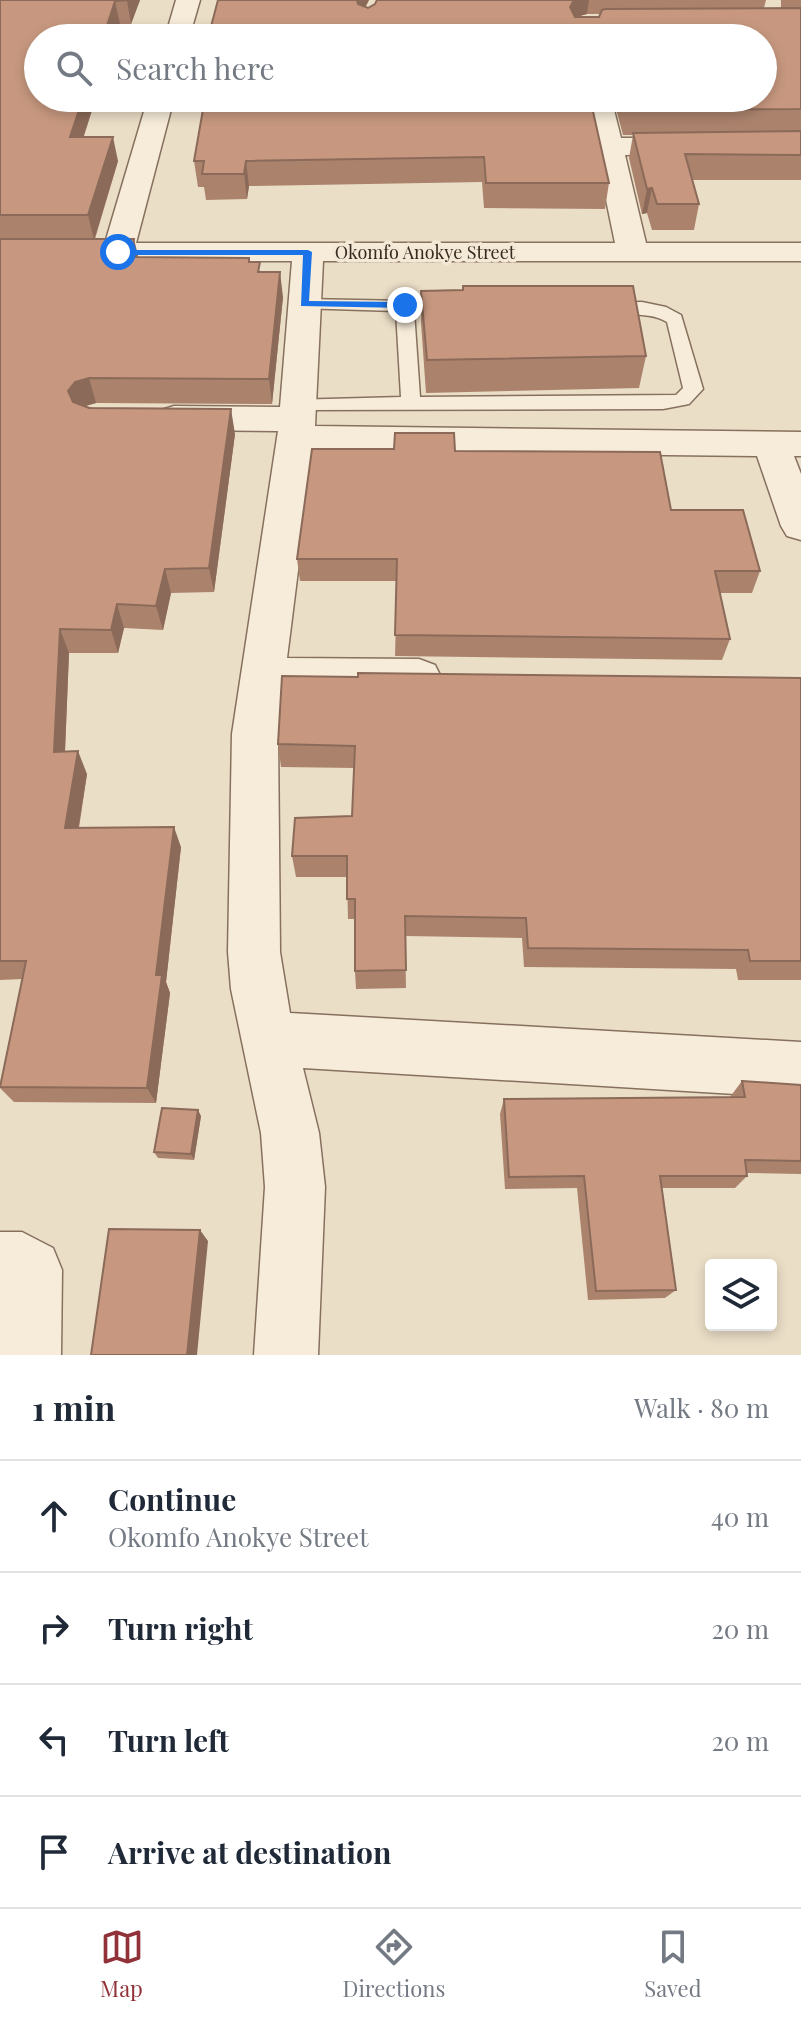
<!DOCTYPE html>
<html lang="en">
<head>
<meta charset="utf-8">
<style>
  :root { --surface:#fff; --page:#f2f2f3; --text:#1f2937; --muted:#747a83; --line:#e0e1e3; --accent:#913239 }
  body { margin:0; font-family:"Playfair Display",serif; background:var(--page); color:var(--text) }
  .controls { position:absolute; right:24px; bottom:24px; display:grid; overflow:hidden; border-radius:8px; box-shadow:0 4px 12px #0003 }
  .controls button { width:72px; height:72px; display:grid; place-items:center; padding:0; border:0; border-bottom:2px solid var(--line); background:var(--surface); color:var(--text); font:40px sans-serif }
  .stop { position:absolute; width:24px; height:24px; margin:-18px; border:6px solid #1a73e8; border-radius:50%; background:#fff }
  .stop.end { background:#1a73e8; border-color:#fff; box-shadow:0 2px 8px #0008 }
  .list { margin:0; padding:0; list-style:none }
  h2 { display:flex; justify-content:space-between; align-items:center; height:104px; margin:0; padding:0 32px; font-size:34px }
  h2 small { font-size:26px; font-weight:400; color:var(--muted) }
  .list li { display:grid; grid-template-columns:52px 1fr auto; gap:24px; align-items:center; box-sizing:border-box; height:112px; padding:0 32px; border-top:2px solid var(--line) }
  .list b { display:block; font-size:30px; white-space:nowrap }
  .list p { margin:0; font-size:26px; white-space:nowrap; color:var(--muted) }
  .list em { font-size:26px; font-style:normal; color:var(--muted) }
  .icon { flex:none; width:44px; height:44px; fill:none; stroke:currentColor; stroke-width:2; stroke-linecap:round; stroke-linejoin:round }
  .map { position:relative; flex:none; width:801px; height:1355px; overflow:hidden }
  .search { position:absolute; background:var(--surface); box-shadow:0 4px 12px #0003; left:24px; right:24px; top:24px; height:88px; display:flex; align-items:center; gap:20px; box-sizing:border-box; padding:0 28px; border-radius:44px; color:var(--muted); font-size:30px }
  .sheet { height:552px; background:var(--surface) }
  nav { display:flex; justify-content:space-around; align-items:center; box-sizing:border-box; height:112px; border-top:2px solid var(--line); background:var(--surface); font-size:22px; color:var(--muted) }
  nav a { display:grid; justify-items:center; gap:4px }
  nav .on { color:var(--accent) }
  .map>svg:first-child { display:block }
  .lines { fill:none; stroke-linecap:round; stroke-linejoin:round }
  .lane-casing { stroke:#86705e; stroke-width:3 }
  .street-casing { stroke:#86705e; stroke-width:3 }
  .lane { fill:#f7ecda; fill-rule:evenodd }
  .street { fill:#f7ecda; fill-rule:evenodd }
  .wall { fill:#ab836d; fill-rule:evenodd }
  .shaded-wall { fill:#8b6a59 }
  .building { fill:#c7987f; stroke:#8b6a59; stroke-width:2 }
  .route { fill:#1a73e8 }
  .labels { text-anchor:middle; stroke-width:7; stroke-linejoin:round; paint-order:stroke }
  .far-street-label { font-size:18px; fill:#372a20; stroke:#f3e9d6 }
</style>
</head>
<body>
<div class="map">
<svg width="801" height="1355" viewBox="0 0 801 1355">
  <rect width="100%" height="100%" fill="#ebdec7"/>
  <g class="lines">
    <defs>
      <path id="lane" d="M 304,299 L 460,302 L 463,306 L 460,310 L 454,311 L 414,311 L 420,397 L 676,395 L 683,388 L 667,322 C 645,308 611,321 597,308 L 606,303 L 642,302 L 666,307 L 681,315 L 703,389 L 689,404 L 663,409 L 298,410 L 288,404 L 291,400 L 401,397 L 396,311 L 298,308 L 295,304 L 298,300 Z"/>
      <g id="street">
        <path d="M 176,0 L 200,0 L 189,38 L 165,38 Z"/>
        <path d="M 148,98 L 174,98 L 136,243 L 615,243 L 585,98 L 611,98 L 621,138 L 801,137 L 801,153 L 625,155 L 646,243 L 801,243 L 801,261 L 323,261 L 315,426 L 801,432 L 801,456 L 794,456 L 801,474 L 801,540 L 787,536 L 781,526 L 757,456 L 313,451 L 287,658 L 419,659 L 435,665 L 441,677 L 435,689 L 419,695 L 283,693 L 278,734 L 280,952 L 290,1013 L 801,1042 L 801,1098 L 303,1068 L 319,1133 L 325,1187 L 318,1355 L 254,1355 L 265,1187 L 261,1133 L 231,989 L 228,952 L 232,734 L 278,431 L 174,430 L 161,426 L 156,418 L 161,410 L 174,406 L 280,407 L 292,261 L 0,261 L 0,243 L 105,243 Z"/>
        <path d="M 0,1232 L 22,1232 L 53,1248 L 62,1270 L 61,1355 L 0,1355 Z"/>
      </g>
    </defs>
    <use href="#lane" class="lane-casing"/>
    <use href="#street" class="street-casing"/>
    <use href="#lane" class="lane"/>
    <use href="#street" class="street"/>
  </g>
  <g class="wall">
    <path d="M 0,0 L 140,0 L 131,24 L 120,24 L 115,38 L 38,38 L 83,137 L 118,161 L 95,239 L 134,239 L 138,257 L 249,258 L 250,262 L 261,272 L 283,297 L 272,404 L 96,403 L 85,406 L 235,434 L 214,592 L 171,593 L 163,630 L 124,628 L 118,653 L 69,653 L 65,752 L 87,774 L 79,828 L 181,847 L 166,982 L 170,993 L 156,1103 L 14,1102 L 0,1088 L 23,979 L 0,980 Z"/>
    <path d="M 218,0 L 369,0 L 365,7 L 368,8 L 375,4 L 377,0 L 766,0 L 764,8 L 781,8 L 781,0 L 801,0 L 801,180 L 692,180 L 699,204 L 694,230 L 652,230 L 647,213 L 642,214 L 629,158 L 633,135 L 623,135 L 613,98 L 763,98 ZM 587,14 L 600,14 L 599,17 L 576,17 Z"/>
    <path d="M 205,98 L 609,183 L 605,209 L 484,208 L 482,182 L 249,186 L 247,199 L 206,200 L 204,187 L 198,187 L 194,161 Z"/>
    <path d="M 421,291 L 646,356 L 639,388 L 426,393 L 421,323 Z"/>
    <path d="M 455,451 L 671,510 L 760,571 L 752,593 L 720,593 L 730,639 L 722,660 L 395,656 L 397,581 L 300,581 L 297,559 Z"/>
    <path d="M 801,678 L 801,980 L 738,980 L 736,969 L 524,967 L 522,938 L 405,936 L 406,988 L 356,989 L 355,971 L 355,919 L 348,919 L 347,877 L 296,877 L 292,856 L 352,816 L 354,768 L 281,767 L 278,744 Z"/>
    <path d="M 742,1081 L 801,1085 L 801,1174 L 747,1173 L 747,1176 L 735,1188 L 662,1188 L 676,1290 L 665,1298 L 588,1300 L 577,1188 L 505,1189 L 500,1114 L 504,1099 L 730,1097 Z"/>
    <path d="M 201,1116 L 194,1160 L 158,1158 L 154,1152 Z"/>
  </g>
  <g class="shaded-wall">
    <path d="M 128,0 L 140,0 L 131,24 L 127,1 Z"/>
    <path d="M 357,0 L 369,0 L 357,24 Z"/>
    <path d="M 574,0 L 589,0 L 587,14 L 576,17 L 567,31 L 570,7 Z"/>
    <path d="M 115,1 L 120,24 L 115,38 L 103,38 Z"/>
    <path d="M 83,98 L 96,98 L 76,161 L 70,137 Z"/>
    <path d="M 113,137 L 118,161 L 94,240 L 88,215 Z"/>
    <path d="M 246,161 L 249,186 L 247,199 L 244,174 Z"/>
    <path d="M 652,188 L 647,213 L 642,214 L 647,189 Z"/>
    <path d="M 134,239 L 140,264 L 130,257 Z"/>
    <path d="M 280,272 L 283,297 L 272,404 L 269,379 Z"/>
    <path d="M 89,378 L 96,403 L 82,407 L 75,416 L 68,391 L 75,382 Z"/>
    <path d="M 231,409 L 235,434 L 214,592 L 209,568 Z"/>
    <path d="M 165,569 L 171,593 L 163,630 L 156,606 Z"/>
    <path d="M 117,604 L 124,628 L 118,653 L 111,630 Z"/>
    <path d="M 60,629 L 69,653 L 64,774 L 54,752 Z"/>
    <path d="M 78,751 L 87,774 L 75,849 L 65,828 Z"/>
    <path d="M 174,827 L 181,847 L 166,982 L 170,993 L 156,1103 L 147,1088 L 156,975 Z"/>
    <path d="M 198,1110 L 201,1116 L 194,1160 L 191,1154 Z"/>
    <path d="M 200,1230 L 208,1241 L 197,1355 L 187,1355 Z"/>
  </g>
  <g class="building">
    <path d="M 0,0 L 128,0 L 115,1 L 103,38 L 38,38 L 38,98 L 83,98 L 70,137 L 113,137 L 88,215 L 0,215 Z"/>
    <path d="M 218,0 L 357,0 L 358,4 L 368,8 L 375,4 L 377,0 L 574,0 L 570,7 L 575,17 L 599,17 L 602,10 L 605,9 L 801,8 L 801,109 L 627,110 L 624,98 L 763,98 L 763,38 L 208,38 Z"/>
    <path d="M 205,98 L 590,98 L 609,183 L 486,183 L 484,157 L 246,161 L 244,174 L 202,174 L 204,161 L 194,161 Z"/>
    <path d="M 801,131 L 801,155 L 685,154 L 699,204 L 657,204 L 652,188 L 647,189 L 633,133 Z"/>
    <path d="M 0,239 L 134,239 L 130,257 L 249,258 L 249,262 L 260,262 L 258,272 L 280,272 L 269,379 L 89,378 L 75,382 L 68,391 L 73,402 L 89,408 L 231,409 L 209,568 L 165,569 L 156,606 L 117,604 L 111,630 L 60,629 L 54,752 L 78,751 L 65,828 L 174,827 L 156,975 L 162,975 L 147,1088 L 0,1087 L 26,961 L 0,961 Z"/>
    <path d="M 463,286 L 633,286 L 646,356 L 427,360 L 421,291 L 463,290 Z"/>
    <path d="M 395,433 L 454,433 L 455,451 L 660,452 L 671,510 L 743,510 L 760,571 L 715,571 L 730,639 L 395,635 L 397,559 L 297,559 L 312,449 L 394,449 Z"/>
    <path d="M 358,673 L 801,678 L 801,961 L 750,961 L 748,950 L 528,948 L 526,918 L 405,916 L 406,970 L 355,971 L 355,899 L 347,899 L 347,856 L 292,856 L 295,818 L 352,816 L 355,746 L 278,744 L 282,676 L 358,677 Z"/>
    <path d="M 742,1081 L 801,1085 L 801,1161 L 745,1160 L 747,1176 L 660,1176 L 676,1290 L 596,1291 L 584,1176 L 509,1177 L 504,1099 L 745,1097 Z"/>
    <path d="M 162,1108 L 198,1110 L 191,1154 L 154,1152 Z"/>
    <path d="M 109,1229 L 200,1230 L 187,1355 L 91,1355 Z"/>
  </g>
  <path class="route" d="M 114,250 L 308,250 L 312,252 L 309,301 L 405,302 L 410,305 L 405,308 L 301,306 L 303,255 L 118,255 Z"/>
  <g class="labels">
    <g class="far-street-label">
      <text x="425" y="259">Okomfo Anokye Street</text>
    </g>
  </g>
</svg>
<div class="controls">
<button><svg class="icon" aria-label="layers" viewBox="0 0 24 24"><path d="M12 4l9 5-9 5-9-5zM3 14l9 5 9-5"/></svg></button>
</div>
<div class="stop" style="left:118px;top:252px"></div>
<div class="stop end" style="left:405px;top:305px"></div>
<div class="search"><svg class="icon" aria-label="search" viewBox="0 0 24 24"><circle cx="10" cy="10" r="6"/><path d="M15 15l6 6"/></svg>Search here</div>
</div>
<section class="sheet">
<h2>1 min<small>Walk · 80 m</small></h2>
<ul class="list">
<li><svg class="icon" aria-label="ahead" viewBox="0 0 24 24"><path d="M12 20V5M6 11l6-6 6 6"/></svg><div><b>Continue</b><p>Okomfo Anokye Street</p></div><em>40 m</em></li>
<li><svg class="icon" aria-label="right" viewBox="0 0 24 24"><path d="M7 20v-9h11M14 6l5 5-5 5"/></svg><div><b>Turn right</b></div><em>20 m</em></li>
<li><svg class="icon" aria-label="left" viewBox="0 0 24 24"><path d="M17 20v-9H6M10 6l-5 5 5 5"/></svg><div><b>Turn left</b></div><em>20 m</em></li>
<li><svg class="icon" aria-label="arrive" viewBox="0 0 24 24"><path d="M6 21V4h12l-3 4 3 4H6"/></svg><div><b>Arrive at destination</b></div></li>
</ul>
</section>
<nav>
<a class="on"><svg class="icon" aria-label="map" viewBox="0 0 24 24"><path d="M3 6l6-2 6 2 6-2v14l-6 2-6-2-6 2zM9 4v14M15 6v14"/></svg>Map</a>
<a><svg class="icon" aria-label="directions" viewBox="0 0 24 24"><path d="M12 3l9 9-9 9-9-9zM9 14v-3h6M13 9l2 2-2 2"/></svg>Directions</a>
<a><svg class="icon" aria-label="saved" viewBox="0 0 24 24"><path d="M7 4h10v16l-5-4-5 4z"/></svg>Saved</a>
</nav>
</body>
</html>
